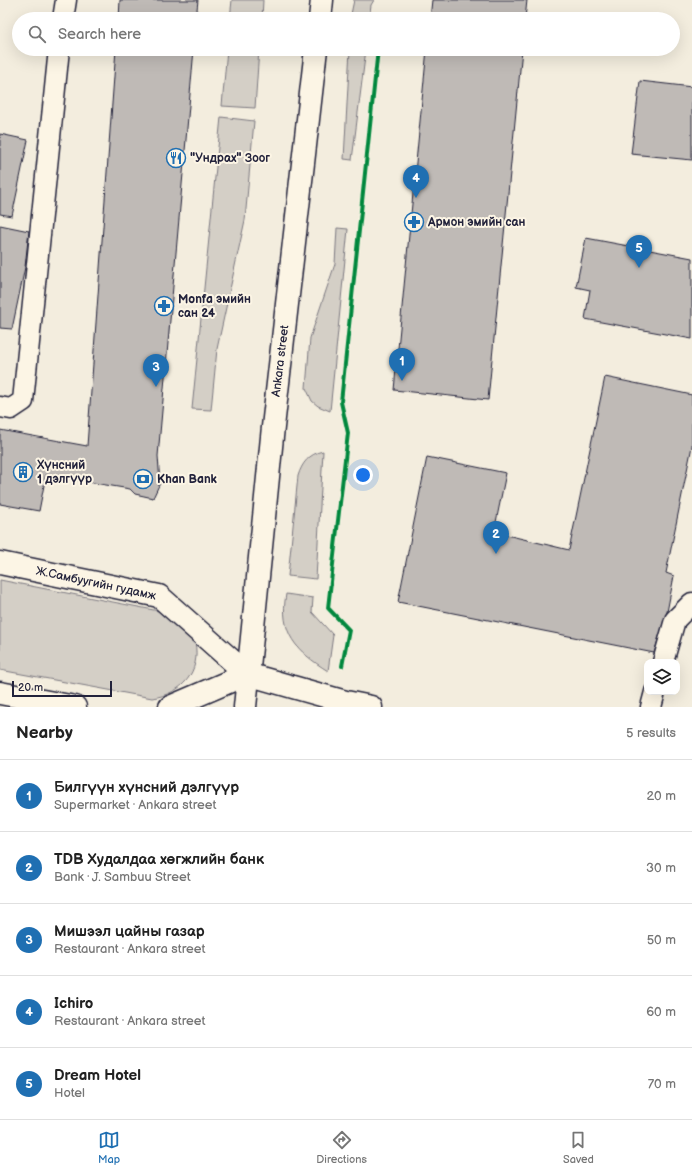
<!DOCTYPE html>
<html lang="en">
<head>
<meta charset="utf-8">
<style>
  :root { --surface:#fff; --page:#f6f6f6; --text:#222; --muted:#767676; --line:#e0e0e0; --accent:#1f6fb2 }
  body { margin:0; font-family:"Balsamiq Sans",sans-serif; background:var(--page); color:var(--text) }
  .controls { position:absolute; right:12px; bottom:12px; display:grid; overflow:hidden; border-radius:8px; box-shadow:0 4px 16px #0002 }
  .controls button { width:36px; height:36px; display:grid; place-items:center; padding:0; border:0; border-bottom:1px solid var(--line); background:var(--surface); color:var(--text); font:20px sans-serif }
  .scale { position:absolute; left:12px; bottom:10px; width:100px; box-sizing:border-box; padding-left:4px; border:2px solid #22223b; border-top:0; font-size:11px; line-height:14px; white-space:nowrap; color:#22223b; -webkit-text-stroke:3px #fcf5e5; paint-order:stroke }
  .you { position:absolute; left:363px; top:475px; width:14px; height:14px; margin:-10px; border:3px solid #fff; border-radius:50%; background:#1a73e8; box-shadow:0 0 0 6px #1a73e833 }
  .badge { display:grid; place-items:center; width:26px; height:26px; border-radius:50%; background:var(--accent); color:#fff; font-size:13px; font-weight:700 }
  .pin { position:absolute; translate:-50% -33px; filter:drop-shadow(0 1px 2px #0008) }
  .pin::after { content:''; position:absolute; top:21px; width:14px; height:12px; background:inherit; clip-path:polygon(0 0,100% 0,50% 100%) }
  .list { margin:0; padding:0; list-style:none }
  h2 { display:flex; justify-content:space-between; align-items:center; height:52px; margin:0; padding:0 16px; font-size:17px }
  h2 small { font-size:13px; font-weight:400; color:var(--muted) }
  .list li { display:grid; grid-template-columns:26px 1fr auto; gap:12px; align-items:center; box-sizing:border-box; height:72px; padding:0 16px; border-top:1px solid var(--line) }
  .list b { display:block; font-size:15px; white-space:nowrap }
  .list p { margin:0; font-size:13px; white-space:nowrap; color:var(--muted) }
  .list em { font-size:13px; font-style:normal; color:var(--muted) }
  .icon { flex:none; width:22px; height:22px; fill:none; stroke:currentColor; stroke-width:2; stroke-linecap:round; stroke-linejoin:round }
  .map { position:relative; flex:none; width:692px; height:707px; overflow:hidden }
  .search { position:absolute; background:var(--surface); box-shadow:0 4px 16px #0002; left:12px; right:12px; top:12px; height:44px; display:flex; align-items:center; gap:10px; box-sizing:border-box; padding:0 14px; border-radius:22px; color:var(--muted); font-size:15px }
  .sheet { height:412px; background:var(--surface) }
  nav { display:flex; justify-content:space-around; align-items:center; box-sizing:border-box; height:56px; border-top:1px solid var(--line); background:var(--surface); font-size:11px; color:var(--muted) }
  nav a { display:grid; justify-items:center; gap:2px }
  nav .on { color:var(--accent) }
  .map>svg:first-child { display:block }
  .green { fill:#d4cfc6; stroke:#7b7880 }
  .building { fill:#bfbab6; stroke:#22223b }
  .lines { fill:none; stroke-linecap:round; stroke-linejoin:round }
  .lane-casing { stroke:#22223b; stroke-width:23 }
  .secondary-casing { stroke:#22223b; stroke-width:25 }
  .primary-casing { stroke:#22223b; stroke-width:25 }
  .lane { stroke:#fcf5e5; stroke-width:20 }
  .secondary { stroke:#fcf5e5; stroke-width:22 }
  .primary { stroke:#fcf5e5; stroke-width:22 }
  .cycleway-casing { stroke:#fcf5e5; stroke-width:6 }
  .cycleway { stroke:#00873e; stroke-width:4 }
  .labels { text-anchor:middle; stroke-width:4; stroke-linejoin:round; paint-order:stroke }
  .poi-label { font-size:12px; font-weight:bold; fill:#22223b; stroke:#fcf5e5; text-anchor:start }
  .street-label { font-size:12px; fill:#22223b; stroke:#fcf5e5 }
</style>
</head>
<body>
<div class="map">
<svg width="692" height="707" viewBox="0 0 692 707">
  <rect width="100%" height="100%" fill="#f3edde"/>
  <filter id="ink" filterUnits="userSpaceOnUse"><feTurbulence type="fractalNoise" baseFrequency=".025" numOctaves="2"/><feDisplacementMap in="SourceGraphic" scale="8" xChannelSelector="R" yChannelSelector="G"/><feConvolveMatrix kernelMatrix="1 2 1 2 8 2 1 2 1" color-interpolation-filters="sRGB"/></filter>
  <g filter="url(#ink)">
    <g class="green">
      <path d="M 232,0 L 263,0 L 262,19 L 230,19 Z"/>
      <path d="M 354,0 L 374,0 L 371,5 L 369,19 L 350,19 Z"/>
      <path d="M 227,49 L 259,49 L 255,108 L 222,106 Z"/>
      <path d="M 350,49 L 366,49 L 352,160 L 344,159 Z"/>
      <path d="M 221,117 L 254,121 L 245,220 L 217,349 L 211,410 L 192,409 Z"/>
      <path d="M 337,228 L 348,229 L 330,411 L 318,406 L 312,401 L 306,388 L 310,338 L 335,264 Z"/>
      <path d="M 323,451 L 316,579 L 288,576 L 298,476 C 302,463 309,454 323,451 Z"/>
      <path d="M 0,580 L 164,612 L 195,642 C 201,672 182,694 152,698 L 0,670 Z"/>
      <path d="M 286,594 L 313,598 L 312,612 L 333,635 L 328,671 C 296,651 279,633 286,594 Z"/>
    </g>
    <g class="building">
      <path d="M 120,0 L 198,0 L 196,19 L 119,19 Z"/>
      <path d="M 432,0 L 527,0 L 525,19 L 430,19 Z"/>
      <path d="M 116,49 L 194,49 L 158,456 L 160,483 L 153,498 L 135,494 L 130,489 L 46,475 L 39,511 L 0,504 L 0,430 L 87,446 Z"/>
      <path d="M 427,49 L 522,49 L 488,400 L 394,390 Z"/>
      <path d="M 640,81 L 692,87 L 692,160 L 631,154 Z"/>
      <path d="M 0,134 L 28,140 L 12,216 L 0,214 Z"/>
      <path d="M 0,225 L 29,231 L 25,267 L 12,329 L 0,328 Z"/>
      <path d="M 586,238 L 692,258 L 692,339 L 585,319 L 590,290 L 576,287 Z"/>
      <path d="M 605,377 L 692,395 L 692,446 L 666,573 L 674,576 L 667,612 L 654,653 L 398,602 L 427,457 L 506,473 L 494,532 L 569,550 Z"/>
    </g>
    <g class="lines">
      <defs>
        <g id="lane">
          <path d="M 63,19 L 66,0"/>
          <path d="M 0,407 L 11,409 L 23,401 L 59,49"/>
          <path d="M 663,662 L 675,620 L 692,603"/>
          <path d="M 651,707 L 655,692"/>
        </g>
        <g id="secondary">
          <path d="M 320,19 L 322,0"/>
          <path d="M 245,707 L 273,427 L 316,49"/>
        </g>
        <g id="primary">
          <path d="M 0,563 L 159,596 L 247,674 L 346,702 L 371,707"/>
          <path d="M 0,693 L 75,707"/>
          <path d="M 170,707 L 247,674"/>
        </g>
      </defs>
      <use href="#lane" class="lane-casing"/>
      <use href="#secondary" class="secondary-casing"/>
      <use href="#primary" class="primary-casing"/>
      <use href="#lane" class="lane"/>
      <use href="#secondary" class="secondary"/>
      <use href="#primary" class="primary"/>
      <defs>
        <path id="cycleway" d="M 342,666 L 349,630 L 328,608 L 348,433 L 341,402 L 378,49"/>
      </defs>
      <use href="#cycleway" class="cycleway-casing"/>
      <use href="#cycleway" class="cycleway"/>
    </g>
  </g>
  <defs>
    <symbol id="restaurant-ring" viewBox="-11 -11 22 22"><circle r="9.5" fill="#fcf5e5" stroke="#1f6fb2" stroke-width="1.5"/><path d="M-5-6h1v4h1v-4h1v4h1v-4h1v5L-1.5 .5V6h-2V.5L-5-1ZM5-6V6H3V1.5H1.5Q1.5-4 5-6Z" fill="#1f6fb2"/></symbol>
    <symbol id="pharmacy-ring" viewBox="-11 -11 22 22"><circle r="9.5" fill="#fcf5e5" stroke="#1f6fb2" stroke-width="1.5"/><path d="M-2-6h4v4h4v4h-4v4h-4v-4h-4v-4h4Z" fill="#1f6fb2"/></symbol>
    <symbol id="building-ring" viewBox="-11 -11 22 22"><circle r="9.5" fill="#fcf5e5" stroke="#1f6fb2" stroke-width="1.5"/><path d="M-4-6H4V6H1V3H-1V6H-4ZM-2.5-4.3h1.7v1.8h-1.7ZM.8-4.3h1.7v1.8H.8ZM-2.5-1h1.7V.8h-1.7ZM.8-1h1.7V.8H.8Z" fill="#1f6fb2"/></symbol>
    <symbol id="bank-ring" viewBox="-11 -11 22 22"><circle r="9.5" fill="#fcf5e5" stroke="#1f6fb2" stroke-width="1.5"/><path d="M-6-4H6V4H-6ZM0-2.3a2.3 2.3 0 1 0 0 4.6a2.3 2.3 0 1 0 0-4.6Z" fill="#1f6fb2"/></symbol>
  </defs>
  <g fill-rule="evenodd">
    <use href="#restaurant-ring" x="165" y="147" width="22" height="22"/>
    <use href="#pharmacy-ring" x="403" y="211" width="22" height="22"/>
    <use href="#pharmacy-ring" x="153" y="295" width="22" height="22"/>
    <use href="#building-ring" x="12" y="461" width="22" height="22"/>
    <use href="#bank-ring" x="132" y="468" width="22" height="22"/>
  </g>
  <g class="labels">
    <g class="poi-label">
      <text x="190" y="162">"Ундрах" Зоог</text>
      <text x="428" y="226">Армон эмийн сан</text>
      <text x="178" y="303">Monfa эмийн<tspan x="178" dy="14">сан 24</tspan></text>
      <text x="37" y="469">Хүнсний<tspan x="37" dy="14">1 дэлгүүр</tspan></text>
      <text x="157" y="483">Khan Bank</text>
    </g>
    <g class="street-label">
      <text transform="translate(280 361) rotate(-83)" y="4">Ankara street</text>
      <text transform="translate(96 583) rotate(12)" y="4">Ж.Самбуугийн гудамж</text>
    </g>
  </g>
</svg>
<div class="controls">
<button><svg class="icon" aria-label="layers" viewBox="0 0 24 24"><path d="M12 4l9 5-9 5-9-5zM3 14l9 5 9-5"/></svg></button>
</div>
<div class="scale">20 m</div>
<div class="you"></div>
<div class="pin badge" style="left:402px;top:381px">1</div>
<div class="pin badge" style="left:496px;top:554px">2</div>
<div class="pin badge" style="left:156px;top:387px">3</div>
<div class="pin badge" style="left:416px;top:198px">4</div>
<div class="pin badge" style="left:639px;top:268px">5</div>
<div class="search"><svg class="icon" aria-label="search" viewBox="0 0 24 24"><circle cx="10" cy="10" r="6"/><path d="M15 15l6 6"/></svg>Search here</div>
</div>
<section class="sheet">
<h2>Nearby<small>5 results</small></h2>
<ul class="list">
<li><span class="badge">1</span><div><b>Билгүүн хүнсний дэлгүүр</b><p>Supermarket · Ankara street</p></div><em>20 m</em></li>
<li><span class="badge">2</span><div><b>TDB Худалдаа хөгжлийн банк</b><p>Bank · J. Sambuu Street</p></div><em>30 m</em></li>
<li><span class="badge">3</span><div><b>Мишээл цайны газар</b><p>Restaurant · Ankara street</p></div><em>50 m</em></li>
<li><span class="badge">4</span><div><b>Ichiro</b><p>Restaurant · Ankara street</p></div><em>60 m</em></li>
<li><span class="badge">5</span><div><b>Dream Hotel</b><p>Hotel</p></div><em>70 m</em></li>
</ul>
</section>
<nav>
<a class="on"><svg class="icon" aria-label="map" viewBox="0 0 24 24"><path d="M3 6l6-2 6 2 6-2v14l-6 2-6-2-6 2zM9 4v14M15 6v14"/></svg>Map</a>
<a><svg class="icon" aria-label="directions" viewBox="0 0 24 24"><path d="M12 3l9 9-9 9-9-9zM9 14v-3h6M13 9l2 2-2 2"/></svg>Directions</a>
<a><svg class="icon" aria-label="saved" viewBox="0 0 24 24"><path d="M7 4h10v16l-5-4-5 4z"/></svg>Saved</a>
</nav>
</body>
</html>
